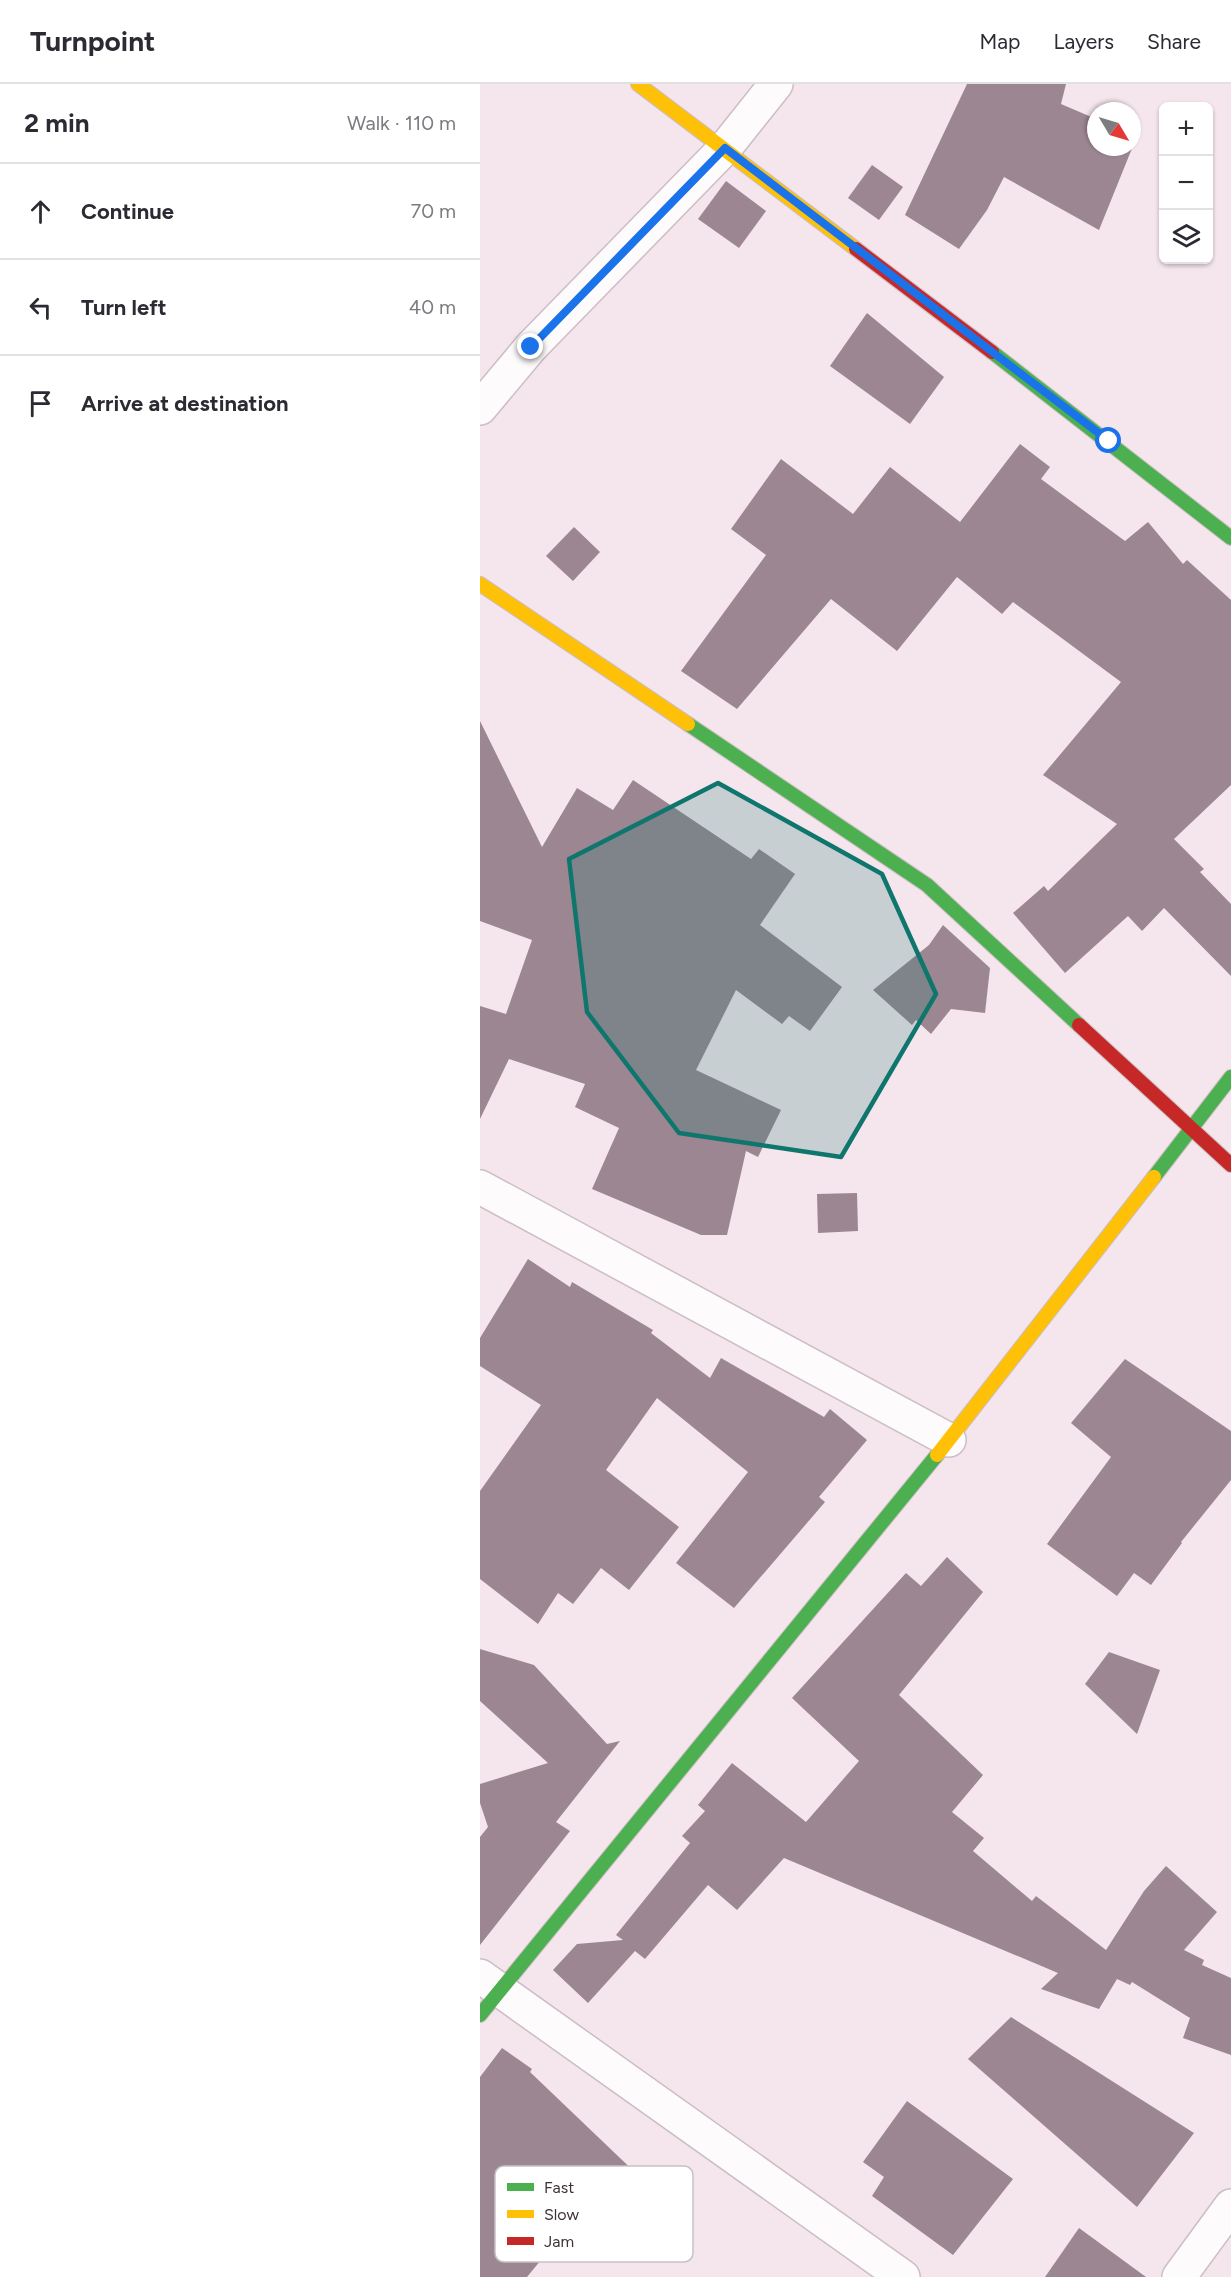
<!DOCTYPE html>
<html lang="en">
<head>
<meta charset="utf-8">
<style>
  :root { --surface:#fff; --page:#f7f7f7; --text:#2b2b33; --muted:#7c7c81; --line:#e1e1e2 }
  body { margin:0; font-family:Figtree,sans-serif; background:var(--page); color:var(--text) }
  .controls { position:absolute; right:18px; top:18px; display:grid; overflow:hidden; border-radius:9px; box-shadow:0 2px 4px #0004 }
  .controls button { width:54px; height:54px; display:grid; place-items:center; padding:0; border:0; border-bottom:2px solid var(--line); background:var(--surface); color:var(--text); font:30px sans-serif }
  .compass { position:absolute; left:607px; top:18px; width:54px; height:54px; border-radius:50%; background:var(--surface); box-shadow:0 2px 4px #0004; rotate:128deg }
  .stop { position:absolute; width:18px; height:18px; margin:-14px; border:4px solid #1a73e8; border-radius:50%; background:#fff }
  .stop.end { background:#1a73e8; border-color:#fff; box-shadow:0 2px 6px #0008 }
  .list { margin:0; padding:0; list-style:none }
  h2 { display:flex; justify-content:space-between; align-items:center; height:78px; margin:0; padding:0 24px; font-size:26px }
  h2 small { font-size:20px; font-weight:400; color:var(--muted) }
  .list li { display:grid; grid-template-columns:39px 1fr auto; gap:18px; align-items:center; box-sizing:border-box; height:96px; padding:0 24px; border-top:2px solid var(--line) }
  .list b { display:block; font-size:22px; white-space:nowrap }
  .list em { font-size:20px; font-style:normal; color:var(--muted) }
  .icon { flex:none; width:33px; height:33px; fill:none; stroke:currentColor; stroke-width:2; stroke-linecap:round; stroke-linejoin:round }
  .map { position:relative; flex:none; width:751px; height:2193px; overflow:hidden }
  header { display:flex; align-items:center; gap:36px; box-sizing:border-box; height:84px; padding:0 30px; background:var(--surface); border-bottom:2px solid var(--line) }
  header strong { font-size:28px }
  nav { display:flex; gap:33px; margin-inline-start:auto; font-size:21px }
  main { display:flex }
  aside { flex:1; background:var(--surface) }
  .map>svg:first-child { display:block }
  .building { fill:#9c8692 }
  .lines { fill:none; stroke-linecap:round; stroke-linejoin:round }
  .street-casing { stroke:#cbbec4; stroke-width:36 }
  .fast-casing { stroke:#cbbec4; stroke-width:16 }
  .slow-casing { stroke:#cbbec4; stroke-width:16 }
  .jam-casing { stroke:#cbbec4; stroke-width:16 }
  .street { stroke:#fefbfc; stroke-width:33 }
  .fast { stroke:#4caf50; stroke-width:14 }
  .slow { stroke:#ffc107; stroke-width:14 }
  .jam { stroke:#c62828; stroke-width:14 }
  .route { stroke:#1a73e8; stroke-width:8 }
  .marked { fill:#0f766e; fill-opacity:0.2; stroke:#0f766e; stroke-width:4.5; stroke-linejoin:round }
  .key { fill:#fff; stroke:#c5c2c3; stroke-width:1.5 }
  .key-label { font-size:16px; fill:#3d3237 }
</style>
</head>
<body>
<header>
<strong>Turnpoint</strong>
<nav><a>Map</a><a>Layers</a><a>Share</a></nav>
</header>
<main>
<aside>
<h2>2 min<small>Walk · 110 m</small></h2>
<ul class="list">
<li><svg class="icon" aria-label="ahead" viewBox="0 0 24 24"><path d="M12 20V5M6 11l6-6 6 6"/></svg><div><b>Continue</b></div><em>70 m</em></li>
<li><svg class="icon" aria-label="left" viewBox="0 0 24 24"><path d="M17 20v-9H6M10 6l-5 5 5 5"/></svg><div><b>Turn left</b></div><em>40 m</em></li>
<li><svg class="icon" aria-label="arrive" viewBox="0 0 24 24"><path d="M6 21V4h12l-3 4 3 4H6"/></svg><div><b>Arrive at destination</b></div></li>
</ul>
</aside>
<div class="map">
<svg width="751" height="2193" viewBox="0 0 751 2193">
  <rect width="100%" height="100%" fill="#f5e5ec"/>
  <g class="building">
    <path d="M 487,0 L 586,0 L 581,20 L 616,35 L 616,63 L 652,63 L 652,50 L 657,52 L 619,146 L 524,93 L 507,126 L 479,165 L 425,131 Z"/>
    <path d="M 392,81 L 423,103 L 399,136 L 368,114 Z"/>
    <path d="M 246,97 L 286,127 L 259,164 L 218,135 Z"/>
    <path d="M 387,229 L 464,293 L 430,340 L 350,282 Z"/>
    <path d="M 540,360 L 570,383 L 561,395 L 645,457 L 668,438 L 703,480 L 707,476 L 751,516 L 751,701 L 694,755 L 724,785 L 720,788 L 751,820 L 751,892 L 684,824 L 662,847 L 648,832 L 585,889 L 533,829 L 564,802 L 568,807 L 637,740 L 563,691 L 641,598 L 533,518 L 522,530 L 477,493 L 417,567 L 351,515 L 257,625 L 201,587 L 286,471 L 251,445 L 301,375 L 373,430 L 410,383 L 480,438 Z"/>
    <path d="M 94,443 L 120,468 L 93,497 L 66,472 Z"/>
    <path d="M 0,637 L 62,763 L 97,704 L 133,726 L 153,696 L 271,775 L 279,765 L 315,790 L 280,841 L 362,903 L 330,947 L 309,932 L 302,940 L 256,906 L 216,986 L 301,1026 L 278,1073 L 266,1067 L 247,1151 L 221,1151 L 112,1105 L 139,1044 L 95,1023 L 105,1000 L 29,975 L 0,1035 L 0,922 L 26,930 L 52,856 L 0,837 Z"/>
    <path d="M 463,841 L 510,884 L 505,929 L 471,925 L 451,950 L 436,936 L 432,941 L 393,906 L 449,861 Z"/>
    <path d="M 377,1109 L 378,1147 L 338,1149 L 337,1110 Z"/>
    <path d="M 48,1175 L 90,1203 L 92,1198 L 173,1246 L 171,1249 L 230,1294 L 241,1274 L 344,1333 L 350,1325 L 387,1356 L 339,1413 L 345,1418 L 254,1524 L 196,1479 L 268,1388 L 177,1314 L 126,1386 L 199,1443 L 149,1506 L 121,1484 L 93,1520 L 78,1509 L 58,1540 L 0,1495 L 0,1407 L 61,1321 L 0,1282 L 0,1254 Z"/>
    <path d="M 645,1275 L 751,1347 L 751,1396 L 701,1458 L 702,1459 L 671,1501 L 654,1489 L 637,1512 L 567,1460 L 631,1373 L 591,1339 Z"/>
    <path d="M 467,1473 L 503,1508 L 419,1611 L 503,1691 L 472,1728 L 504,1754 L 493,1767 L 552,1817 L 556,1812 L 626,1866 L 664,1807 L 686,1782 L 737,1828 L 704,1866 L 724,1876 L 722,1881 L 751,1894 L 751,1971 L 703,1954 L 710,1934 L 652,1898 L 650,1901 L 637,1895 L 619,1925 L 561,1905 L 578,1889 L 304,1774 L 257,1826 L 228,1801 L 165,1875 L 155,1867 L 108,1919 L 73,1886 L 97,1860 L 143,1856 L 136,1851 L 210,1759 L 202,1752 L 225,1727 L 218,1721 L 252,1679 L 326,1738 L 379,1677 L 312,1614 L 426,1489 L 441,1502 Z"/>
    <path d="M 0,1565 L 54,1581 L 127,1660 L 140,1657 L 76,1738 L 90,1747 L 0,1861 L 0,1753 L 8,1743 L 0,1719 L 0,1700 L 68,1679 L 0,1617 Z"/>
    <path d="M 629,1568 L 680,1586 L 657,1650 L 605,1600 Z"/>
    <path d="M 531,1933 L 714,2049 L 657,2123 L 488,1975 Z"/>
    <path d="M 22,1964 L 52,1985 L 50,1988 L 163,2096 L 111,2153 L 92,2138 L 47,2193 L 0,2193 L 0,1993 Z"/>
    <path d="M 427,2017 L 533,2095 L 473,2171 L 392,2112 L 404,2093 L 383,2078 Z"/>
    <path d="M 599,2144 L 666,2193 L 565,2193 Z"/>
  </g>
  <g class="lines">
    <defs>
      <g id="street">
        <path d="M 0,324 L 51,263 L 245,64 L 296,0"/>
        <path d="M 0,1103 L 469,1356"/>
        <path d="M 0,1892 L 423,2193"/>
        <path d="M 699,2193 L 751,2122"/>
      </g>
      <g id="fast">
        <path d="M 512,268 L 751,454"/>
        <path d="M 208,640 L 447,801 L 599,941"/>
        <path d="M 674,1093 L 751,993"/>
        <path d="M 0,1931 L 457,1371"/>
      </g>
      <g id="slow">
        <path d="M 158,0 L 376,165"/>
        <path d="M 0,500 L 208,640"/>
        <path d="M 457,1371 L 674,1093"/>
      </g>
      <g id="jam">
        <path d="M 376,165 L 512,268"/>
        <path d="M 599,941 L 751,1081"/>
      </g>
    </defs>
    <use href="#street" class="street-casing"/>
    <use href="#fast" class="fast-casing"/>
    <use href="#slow" class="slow-casing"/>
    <use href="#jam" class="jam-casing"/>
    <use href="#street" class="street"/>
    <use href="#fast" class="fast"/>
    <use href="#slow" class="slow"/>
    <use href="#jam" class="jam"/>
  </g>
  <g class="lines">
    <path class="route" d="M 51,263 L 245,64 L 629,357"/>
  </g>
  <path class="marked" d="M 238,699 L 402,790 L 456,910 L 361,1073 L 199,1049 L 107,928 L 89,775 Z"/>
  <rect x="15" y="2082" width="198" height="96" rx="9" class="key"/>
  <rect x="27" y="2099" width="27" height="8" fill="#4caf50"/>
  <rect x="27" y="2126" width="27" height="8" fill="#ffc107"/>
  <rect x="27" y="2153" width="27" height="8" fill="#c62828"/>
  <g class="key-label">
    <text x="64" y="2109">Fast</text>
    <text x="64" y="2136">Slow</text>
    <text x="64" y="2163">Jam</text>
  </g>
</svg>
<div class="controls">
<button>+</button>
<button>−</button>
<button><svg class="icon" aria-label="layers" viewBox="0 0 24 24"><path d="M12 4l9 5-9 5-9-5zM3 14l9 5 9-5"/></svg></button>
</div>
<svg class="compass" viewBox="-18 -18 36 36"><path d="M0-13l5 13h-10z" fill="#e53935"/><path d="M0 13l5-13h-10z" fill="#7c7c81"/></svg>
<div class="stop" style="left:629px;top:357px"></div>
<div class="stop end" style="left:51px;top:263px"></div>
</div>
</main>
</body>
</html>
